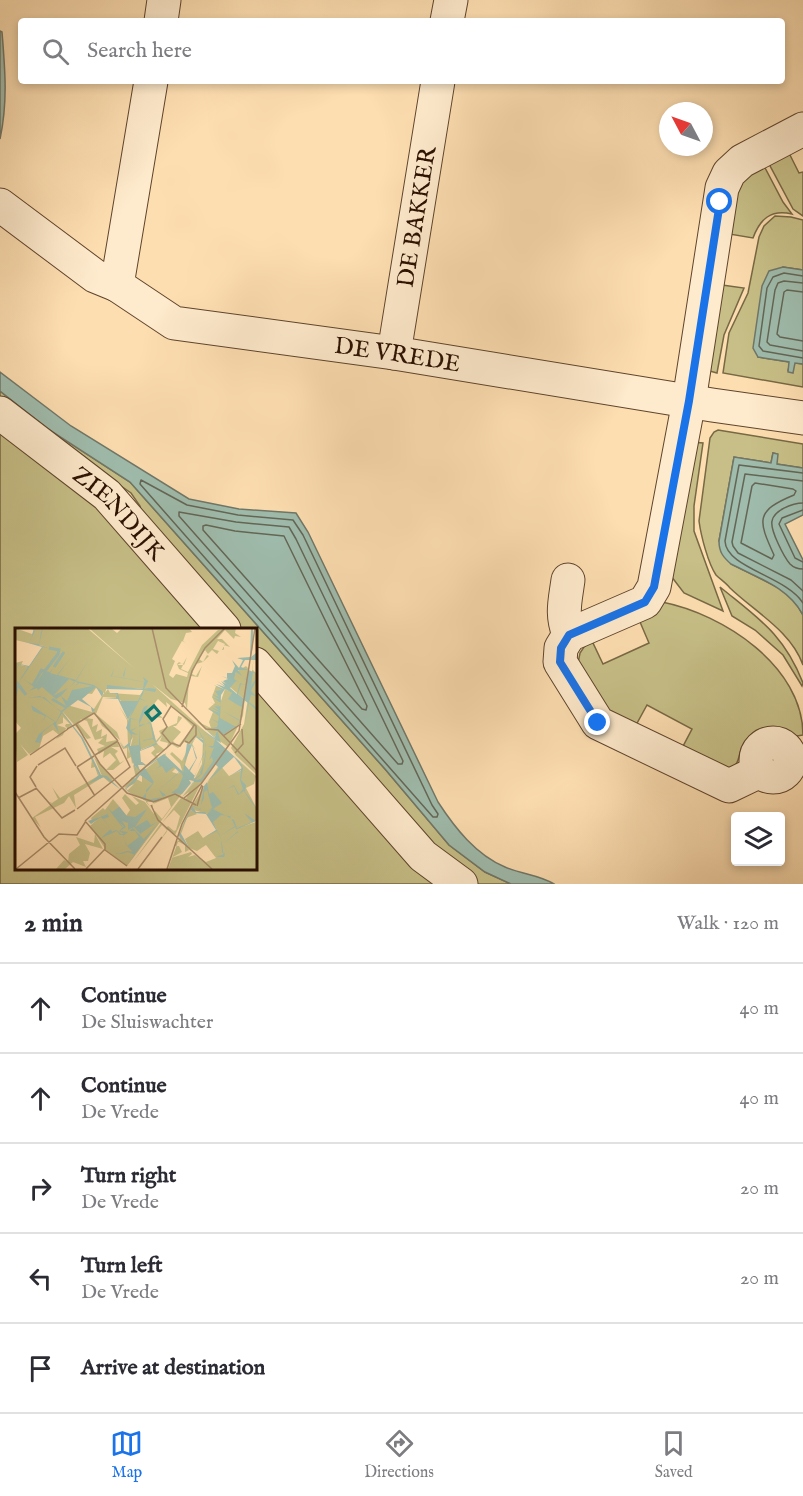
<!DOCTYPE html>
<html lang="en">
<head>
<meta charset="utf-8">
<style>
  :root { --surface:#fff; --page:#f7f7f7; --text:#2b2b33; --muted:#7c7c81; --line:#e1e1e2; --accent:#1a73e8 }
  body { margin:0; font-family:"IM FELL English",serif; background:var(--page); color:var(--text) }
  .controls { position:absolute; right:18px; bottom:18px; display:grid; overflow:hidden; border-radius:6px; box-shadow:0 3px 9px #0003 }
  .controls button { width:54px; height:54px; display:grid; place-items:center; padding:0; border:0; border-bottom:2px solid var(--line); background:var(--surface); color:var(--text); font:30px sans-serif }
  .compass { position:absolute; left:659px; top:102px; width:54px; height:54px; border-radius:50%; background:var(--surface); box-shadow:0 3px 9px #0003; rotate:311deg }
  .stop { position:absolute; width:18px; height:18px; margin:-14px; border:4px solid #1a73e8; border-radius:50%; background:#fff }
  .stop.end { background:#1a73e8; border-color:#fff; box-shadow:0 2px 6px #0008 }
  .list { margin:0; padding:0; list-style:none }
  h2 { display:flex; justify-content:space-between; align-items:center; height:78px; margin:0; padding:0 24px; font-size:26px }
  h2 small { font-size:20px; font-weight:400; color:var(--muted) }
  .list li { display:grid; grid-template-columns:39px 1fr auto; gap:18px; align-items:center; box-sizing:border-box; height:90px; padding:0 24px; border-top:2px solid var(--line) }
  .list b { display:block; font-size:22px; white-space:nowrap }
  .list p { margin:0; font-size:20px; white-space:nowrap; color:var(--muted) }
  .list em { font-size:20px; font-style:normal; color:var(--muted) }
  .icon { flex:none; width:33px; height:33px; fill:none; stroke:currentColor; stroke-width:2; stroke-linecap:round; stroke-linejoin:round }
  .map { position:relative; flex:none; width:803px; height:884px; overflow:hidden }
  .search { position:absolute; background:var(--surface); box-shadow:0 3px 9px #0003; left:18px; right:18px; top:18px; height:66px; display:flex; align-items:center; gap:15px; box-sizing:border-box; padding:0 21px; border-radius:6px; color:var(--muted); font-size:22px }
  .sheet { height:528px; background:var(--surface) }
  nav { display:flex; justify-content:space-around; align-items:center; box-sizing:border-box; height:84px; border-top:2px solid var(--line); background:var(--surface); font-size:16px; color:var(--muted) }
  nav a { display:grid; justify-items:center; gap:3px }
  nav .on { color:var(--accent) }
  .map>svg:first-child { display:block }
  .green { fill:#c7bf87; stroke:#786844; stroke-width:1.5 }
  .water { fill:#9fbcad; stroke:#707768; stroke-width:1.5 }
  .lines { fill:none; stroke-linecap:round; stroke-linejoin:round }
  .shore { stroke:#646656; stroke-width:1.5 }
  .street-casing { stroke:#5f442c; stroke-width:35 }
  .street { stroke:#feeacc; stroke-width:33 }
  .route { stroke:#1a73e8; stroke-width:8 }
  .labels { text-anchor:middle; stroke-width:6; stroke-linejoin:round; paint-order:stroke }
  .street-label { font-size:24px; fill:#2a1000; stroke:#feeacc }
  .inset-river { fill:none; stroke:#9fbcad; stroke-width:3 }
  .inset-road { fill:none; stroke:#a98c6a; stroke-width:1.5 }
  .view { fill:#0f766e; fill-opacity:0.15; stroke:#0f766e; stroke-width:3 }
  .inset-edge { fill:none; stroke:#2a1000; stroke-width:3 }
</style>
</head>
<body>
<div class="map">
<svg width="803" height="884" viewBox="0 0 803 884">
  <rect width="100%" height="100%" fill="#fddeb1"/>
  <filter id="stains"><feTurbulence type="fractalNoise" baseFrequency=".00333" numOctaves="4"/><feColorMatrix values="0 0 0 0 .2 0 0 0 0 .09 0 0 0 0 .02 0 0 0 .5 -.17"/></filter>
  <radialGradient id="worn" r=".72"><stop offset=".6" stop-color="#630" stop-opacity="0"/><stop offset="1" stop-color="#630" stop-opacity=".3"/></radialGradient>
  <g class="green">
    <path d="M 789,153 L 799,173 L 803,172 L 803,216 L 793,209 L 768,162 Z"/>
    <path d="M 763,164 L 783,202 L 792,214 C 771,209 760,219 753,238 L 729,234 L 737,183 Z"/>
    <path d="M 775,216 L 791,217 L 803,220 L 803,270 L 783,267 L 758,357 L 790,362 L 788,371 L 795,363 L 803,364 L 803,387 L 723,373 L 729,333 L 748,293 L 759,237 L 764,226 Z"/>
    <path d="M 722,285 L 744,288 L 724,335 L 717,373 L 706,370 Z"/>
    <path d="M 0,391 L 48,429 L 130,482 L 385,769 L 449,845 L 485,872 L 511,884 L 474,884 L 448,868 L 255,657 L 255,629 L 230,629 L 148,537 L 140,506 L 131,493 L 0,402 Z"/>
    <path d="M 0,423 L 54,462 L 210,629 L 16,629 L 16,868 L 255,868 L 255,680 L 446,884 L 0,884 Z"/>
    <path d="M 718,430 L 803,444 L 803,468 L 776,464 L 777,454 L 773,453 L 771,463 L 734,457 L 719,541 L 731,564 L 785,591 L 796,603 L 803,615 L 803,665 C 791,631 755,612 730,588 C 726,583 720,579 716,575 C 708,563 701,536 699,521 L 710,438 L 714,432 Z"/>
    <path d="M 692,442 L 703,443 L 694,506 L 694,531 L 723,611 L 684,593 L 671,576 Z"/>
    <path d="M 720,587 C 759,619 784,634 803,683 L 802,686 L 783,655 L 755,630 L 732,616 Z"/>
    <path d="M 662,602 C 723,614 803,666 803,735 L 791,737 C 776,727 755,725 744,743 C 736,756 743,759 729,773 L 680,752 L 692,729 L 647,705 L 636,725 L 605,712 L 578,663 L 580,653 L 584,647 L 592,641 L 603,664 L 649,643 L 640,622 Z"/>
  </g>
  <g class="water">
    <path d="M 0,31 L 2,32 C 5,69 8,102 0,139 Z"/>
    <path d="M 783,267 L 803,270 L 803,364 L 795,363 L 793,373 L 788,372 L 789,362 L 758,357 L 753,348 L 762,286 L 769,271 Z"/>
    <path d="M 0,372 L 71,426 L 189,499 L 239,509 L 296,513 L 308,532 L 438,802 C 455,828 476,855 505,867 C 521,874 540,875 554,884 L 511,884 L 485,872 L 449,845 L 385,769 L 130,482 L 48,429 L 0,391 Z"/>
    <path d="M 773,453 L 778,454 L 777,464 L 803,468 L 803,515 L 785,524 L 803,560 L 803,615 C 788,587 758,578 731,564 C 723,557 719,552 719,541 L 734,457 L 771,463 Z"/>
  </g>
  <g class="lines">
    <g class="shore">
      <path d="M 803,276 L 784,273 L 773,277 L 767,288 L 759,346 L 763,351 L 803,358"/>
      <path d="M 803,283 L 784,281 L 778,283 L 775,290 L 767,342 L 770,345 L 803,351"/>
      <path d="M 803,292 L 787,290 L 784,292 L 777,334 L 780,337 L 803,341"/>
      <path d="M 803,473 L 739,465 L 725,541 C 726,568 786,576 803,603"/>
      <path d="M 141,480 L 187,505 L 238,515 L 293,520 L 303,535 L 432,805 L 438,814 L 437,817 L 433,817 L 140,484 Z"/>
      <path d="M 803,481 L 745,474 L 732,542 L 733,546 L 738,553 L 791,580 L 803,591"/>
      <path d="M 755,483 L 793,489 L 796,491 L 794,495 C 755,511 758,520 774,555 L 772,559 L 741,543 L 752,486 Z"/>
      <path d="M 803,503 C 793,503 774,510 772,521 C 770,530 784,557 790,564 C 794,568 798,569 803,569"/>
      <path d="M 803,510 L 782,518 L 779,524 L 795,558 L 803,562"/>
      <path d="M 179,512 L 236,522 L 289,527 L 296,539 L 403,761 L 402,764 L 398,764 L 179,516 Z"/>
      <path d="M 206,525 L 235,531 L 284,536 L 367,706 L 366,710 L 362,709 L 203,530 L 203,526 Z"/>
    </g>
    <defs>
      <g id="street">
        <path d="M 161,21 L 164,0"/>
        <path d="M 447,21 L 451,0"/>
        <path id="s1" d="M 151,81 L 117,285 L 174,323 L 394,353 L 712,405 L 803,418"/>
        <path d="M 0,205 L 95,276 L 117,285"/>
        <path id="s2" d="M 394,353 L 438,81"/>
        <path id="s3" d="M 0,413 L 107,495 L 224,629"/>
        <path d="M 568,580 C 565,602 561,614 569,635"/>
        <path d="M 255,664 L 423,856 L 461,884"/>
        <circle cx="773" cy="760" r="17"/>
        <path d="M 760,771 L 729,786 L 598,723 L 560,662 L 561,648 L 569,635 L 645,602 L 654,587 L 689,401 L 722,188 L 729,173 L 742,161 L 803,129"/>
      </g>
    </defs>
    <use href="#street" class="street-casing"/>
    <use href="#street" class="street"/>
  </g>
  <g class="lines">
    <path class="route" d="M 598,723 L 560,662 L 561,648 L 569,635 L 645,602 L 654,587 L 689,401 L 720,202"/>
  </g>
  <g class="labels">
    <g class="street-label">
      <text dy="8" stroke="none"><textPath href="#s2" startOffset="138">DE BAKKER</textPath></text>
      <text dy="8" stroke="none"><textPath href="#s1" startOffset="501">DE VREDE</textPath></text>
      <text dy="8" stroke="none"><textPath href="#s3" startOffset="156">ZIENDIJK</textPath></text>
    </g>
  </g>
  <g transform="translate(15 628)">
    <rect width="242" height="242" fill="#fddeb1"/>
    <path d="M 0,0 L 17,6 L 20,2 L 11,0 L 72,0 L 120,41 L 75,1 L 96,0 L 102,5 L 107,0 L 174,0 L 177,4 L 171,5 L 168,13 L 171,15 L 167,13 L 157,31 L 160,33 L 154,47 L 158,50 L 161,46 L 172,49 L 173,45 L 164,41 L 162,36 L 164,34 L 162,33 L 168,36 L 172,29 L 169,37 L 166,35 L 162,37 L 168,37 L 166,41 L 173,44 L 187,17 L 203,2 L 221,0 L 220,5 L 226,9 L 220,8 L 219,11 L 210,2 L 202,11 L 207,11 L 215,19 L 209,17 L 209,21 L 208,22 L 207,22 L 210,16 L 203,13 L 198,21 L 204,23 L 202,26 L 197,22 L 193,26 L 190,22 L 184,31 L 188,34 L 192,27 L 194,28 L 188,34 L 181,36 L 177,46 L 181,48 L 187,38 L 183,49 L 176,48 L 174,52 L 172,81 L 170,75 L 156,71 L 137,56 L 211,122 L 185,157 L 160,207 L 153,201 L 151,205 L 143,215 L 152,202 L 147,197 L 118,234 L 146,195 L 151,200 L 153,198 L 159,203 L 161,202 L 165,188 L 159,182 L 147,195 L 166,170 L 171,171 L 174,164 L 167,169 L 180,153 L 174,151 L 174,150 L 180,150 L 187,136 L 188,111 L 180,109 L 177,116 L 181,122 L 176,116 L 168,144 L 166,145 L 175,155 L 112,238 L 91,222 L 75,198 L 86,188 L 77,193 L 76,190 L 88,180 L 90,182 L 98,171 L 111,188 L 115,182 L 107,170 L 110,166 L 121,177 L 124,175 L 117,168 L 130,174 L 139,186 L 140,183 L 147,191 L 156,179 L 153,170 L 138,176 L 138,183 L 137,178 L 138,176 L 140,174 L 132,174 L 136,180 L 131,174 L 131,173 L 112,163 L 119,156 L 109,160 L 117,149 L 127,154 L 127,144 L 151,125 L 150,129 L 161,140 L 157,144 L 163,146 L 167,142 L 165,136 L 155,126 L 157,124 L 167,133 L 175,116 L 169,114 L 163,120 L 156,116 L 155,117 L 151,122 L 153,115 L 145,113 L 147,108 L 141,115 L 150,122 L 141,126 L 143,130 L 130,138 L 121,150 L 118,137 L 126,142 L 130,138 L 126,135 L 131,137 L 141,130 L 136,125 L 140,121 L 137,117 L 125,122 L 117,136 L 116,129 L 112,131 L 112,120 L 108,121 L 104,113 L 109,120 L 113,117 L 114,125 L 118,109 L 113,117 L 112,92 L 104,78 L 113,92 L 119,76 L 110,77 L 103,70 L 88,69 L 81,86 L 102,104 L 105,112 L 87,98 L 79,84 L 71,90 L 78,91 L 77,99 L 83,96 L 81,104 L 87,101 L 86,109 L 92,106 L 91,114 L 102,112 L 104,119 L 96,119 L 103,123 L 100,126 L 105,135 L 110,132 L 98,142 L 91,142 L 101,132 L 95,125 L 88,130 L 89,123 L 84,126 L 82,121 L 90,118 L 83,115 L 88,110 L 80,112 L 72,93 L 66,91 L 63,95 L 76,110 L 72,111 L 47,83 L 57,97 L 52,100 L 50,98 L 51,96 L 55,96 L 48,89 L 48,95 L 42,97 L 51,100 L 48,107 L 41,111 L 44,107 L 38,102 L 28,108 L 24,121 L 14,126 L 5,116 L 13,127 L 2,134 L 0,106 L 6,100 L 0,93 L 0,35 L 8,33 L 6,37 L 14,39 L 28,18 L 0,12 ZM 92,58 L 128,61 L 129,62 L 125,67 L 95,65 L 93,61 L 90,65 ZM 81,60 L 89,65 L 77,84 L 52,77 L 70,65 L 77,66 ZM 143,71 L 152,79 L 151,74 L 156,78 L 148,92 L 152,99 L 144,103 L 146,107 L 141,113 L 136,94 L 139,91 L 140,89 L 148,90 L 143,86 L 137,89 L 136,93 L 135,89 L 135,81 ZM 157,78 L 178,99 L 163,118 L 158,113 L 166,104 L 158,98 L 161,98 L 167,90 L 166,89 L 163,88 L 162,95 L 153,99 L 148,92 ZM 239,30 L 237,41 L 242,46 L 241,146 L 215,122 L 221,127 L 216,120 L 229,96 ZM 231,38 L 233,40 L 228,88 L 213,119 L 202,111 L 202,104 L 200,109 L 181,93 L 196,100 L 194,94 L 198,84 L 193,81 L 200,75 L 197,69 L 201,58 L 208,62 L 204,69 L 206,73 L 210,61 L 229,71 L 215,59 L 221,44 ZM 213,124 L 218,128 L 205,137 L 214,148 L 227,142 L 225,134 L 241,148 L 239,156 L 231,160 L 241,179 L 241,193 L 229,198 L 241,194 L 241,241 L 153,241 L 176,179 ZM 175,181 L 193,186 L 202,202 L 188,210 L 183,203 L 170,211 L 174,220 L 182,223 L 191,217 L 201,230 L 191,234 L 181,227 L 188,234 L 180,227 L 173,229 L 177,226 L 176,224 L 156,230 L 167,224 L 164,218 L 159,218 L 162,213 L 170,217 L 170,224 L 174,222 L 164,207 L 171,190 L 182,186 L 176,182 L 172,189 ZM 79,129 L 98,151 L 95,155 L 88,149 L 59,167 L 61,180 L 54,168 L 49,175 L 20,189 L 26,200 L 17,190 L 37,176 L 32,173 L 37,175 L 43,171 L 37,159 L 45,170 L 83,148 L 80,139 L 76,140 L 77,130 L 84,147 L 83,149 L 87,148 ZM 80,206 L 88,221 L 70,216 L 75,225 L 73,233 L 68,233 L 71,239 L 58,234 L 50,241 L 41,241 L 49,232 L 53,234 L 54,226 L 65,217 L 61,209 L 79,215 Z" fill="#c7bf87" fill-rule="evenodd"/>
    <path d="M 19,0 L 20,3 L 17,9 L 16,10 L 15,15 L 24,16 L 26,4 L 28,0 L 24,17 L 33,20 L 28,19 L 7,50 L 13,54 L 22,42 L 13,54 L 17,56 L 25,42 L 28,43 L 19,58 L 29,43 L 35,44 L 39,39 L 35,45 L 42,47 L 56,29 L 43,47 L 61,52 L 75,30 L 61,53 L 79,57 L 90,34 L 79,57 L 88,64 L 88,66 L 87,69 L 81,59 L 67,71 L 80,82 L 77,84 L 76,79 L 63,72 L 47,84 L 68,110 L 86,147 L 92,148 L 106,162 L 89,149 L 73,156 L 84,147 L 66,110 L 47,85 L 41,95 L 44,105 L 38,96 L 28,104 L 25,115 L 20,114 L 24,106 L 40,94 L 31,88 L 27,94 L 30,88 L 18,83 L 16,77 L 41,94 L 46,84 L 29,69 L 12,70 L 25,68 L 22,60 L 14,63 L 19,59 L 7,50 L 5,52 L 5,53 L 4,55 L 5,52 L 6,50 L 0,47 L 6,50 L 13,39 L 4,36 L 0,43 L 4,37 L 0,35 L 14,38 L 27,19 L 6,13 L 15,15 ZM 54,51 L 60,54 L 54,60 L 60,53 L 63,55 L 59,59 L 64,55 L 78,58 L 57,62 L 52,73 L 46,68 L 53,60 L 38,68 ZM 27,59 L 41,71 L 46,68 L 51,78 L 38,70 L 36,72 L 50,80 L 46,83 L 25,68 L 23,62 ZM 236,0 L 238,0 L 238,17 L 236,29 L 241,25 L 241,32 L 230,32 L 226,39 L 241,45 L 238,45 L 236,58 L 240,52 L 241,53 L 236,63 L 241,68 L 236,67 L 234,74 L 241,79 L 241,82 L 234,75 L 230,96 L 233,75 L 229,72 L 224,96 L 208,107 L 197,100 L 202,99 L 203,95 L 195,90 L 203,94 L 204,88 L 194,81 L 205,85 L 196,79 L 205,83 L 199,78 L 206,79 L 195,74 L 205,79 L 206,75 L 194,69 L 206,75 L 197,69 L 205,72 L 197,66 L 204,69 L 200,63 L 207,62 L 199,57 L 209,61 L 201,56 L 210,59 L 202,53 L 210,58 L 206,53 L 211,56 L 208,53 L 213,51 L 207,48 L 212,50 L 212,45 L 217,45 L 220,38 L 217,32 L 224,40 L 228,32 L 222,30 L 235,29 ZM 223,42 L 233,42 L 232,51 L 229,50 L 232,53 L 229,71 L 223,66 L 226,56 L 231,57 L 225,55 L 222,66 L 215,60 L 221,53 L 224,54 L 219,51 L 221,44 L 227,48 ZM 210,61 L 217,65 L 213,71 L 208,68 L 228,80 L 225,92 L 207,83 L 225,93 L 221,99 L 205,90 L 206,67 ZM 111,39 L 110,44 L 121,47 L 110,44 L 109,50 L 130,54 L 128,49 L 133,53 L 129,61 L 134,60 L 141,61 L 141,62 L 140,64 L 129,62 L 127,68 L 125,70 L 132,74 L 125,71 L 115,90 L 124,92 L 127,83 L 129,79 L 133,77 L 124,97 L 136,95 L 140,88 L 136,95 L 141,114 L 147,108 L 154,116 L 147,108 L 141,115 L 138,111 L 125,113 L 126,122 L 141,115 L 143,116 L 125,123 L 126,134 L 127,134 L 131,137 L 123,137 L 125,143 L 120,138 L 122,147 L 113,118 L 109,120 L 105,113 L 109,119 L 115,114 L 116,107 L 111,100 L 118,81 L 113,92 L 103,71 L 88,70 L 101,70 L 102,66 L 90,65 L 103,65 L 105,73 L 123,73 L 128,62 L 91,61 L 92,57 L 128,61 L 129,54 L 107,50 L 107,59 L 107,50 L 96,48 L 93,55 L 99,41 L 97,48 L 109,50 L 108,47 ZM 116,91 L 124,92 L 124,117 L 115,118 L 117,106 L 123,107 L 116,103 L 123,99 L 115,102 ZM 135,94 L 138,110 L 125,113 L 124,99 ZM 185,96 L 200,109 L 202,102 L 206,115 L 201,112 L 241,148 L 225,134 L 228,140 L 226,152 L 231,157 L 230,164 L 234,169 L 241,165 L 234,169 L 241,180 L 236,174 L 230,184 L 236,174 L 229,163 L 223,167 L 219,158 L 212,161 L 219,157 L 224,166 L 228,161 L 225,152 L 226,142 L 215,148 L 227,140 L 219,129 L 192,154 L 194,166 L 198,164 L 207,175 L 198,181 L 219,192 L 228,185 L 219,192 L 222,200 L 237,194 L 234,191 L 229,185 L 241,193 L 222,201 L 223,204 L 208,216 L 223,203 L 220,199 L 205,208 L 206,211 L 207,216 L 208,224 L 210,226 L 209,229 L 201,229 L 209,226 L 207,224 L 206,211 L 202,203 L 188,210 L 201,202 L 191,186 L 180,185 L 176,182 L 165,204 L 176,223 L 164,208 L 164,206 L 170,192 L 177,178 L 178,178 L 184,181 L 186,180 L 185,182 L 177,178 L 181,184 L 190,184 L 192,186 L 197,181 L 191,184 L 197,180 L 192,162 L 189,164 L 189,170 L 186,177 L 189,158 L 196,149 L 204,140 L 200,136 L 186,154 L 179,154 L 168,168 L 179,153 L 174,152 L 176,155 L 167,166 L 156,165 L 163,160 L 168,148 L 165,144 L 144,162 L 151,167 L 141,173 L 134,173 L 129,172 L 127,170 L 138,156 L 125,147 L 120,154 L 111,161 L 120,168 L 110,161 L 131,138 L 149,126 L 168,144 L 172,115 L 176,117 L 181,108 L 188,112 L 181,97 L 188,110 L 189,118 L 189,126 L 178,152 L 186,146 L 185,145 L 189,134 L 191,120 L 188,107 L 191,118 L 191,124 L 190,132 L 187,146 L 180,152 L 186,151 L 198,133 L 197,129 L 194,132 L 199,119 L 197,120 L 193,118 L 198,118 L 200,112 L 186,101 L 201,111 ZM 181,109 L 188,115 L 189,124 L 180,148 L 175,143 L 182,130 L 177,116 ZM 177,117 L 181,131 L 174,142 L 169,136 ZM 142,132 L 145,138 L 140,141 L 147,138 L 151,145 L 159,139 L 164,144 L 144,162 L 148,169 L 131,172 L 131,162 L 139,154 L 130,140 ZM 206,187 L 215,188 L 220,198 L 205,208 L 198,194 ZM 99,172 L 112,188 L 120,189 L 132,181 L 120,199 L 132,192 L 136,197 L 142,194 L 125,206 L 119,199 L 113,202 L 113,195 L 107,193 L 111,199 L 105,203 L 113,204 L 108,208 L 112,218 L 124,209 L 120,203 L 114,203 L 118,200 L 129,211 L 144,194 L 112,237 L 120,227 L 113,224 L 106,226 L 102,226 L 100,224 L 103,226 L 112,223 L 118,224 L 111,217 L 108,207 L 105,207 L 102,203 L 86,210 L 96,201 L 86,189 L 76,196 L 73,193 L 93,186 L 90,179 L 94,189 L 88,191 L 96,201 L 97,204 L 101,202 L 103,203 L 106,206 L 109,206 L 104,203 L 109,198 L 105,195 L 108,199 L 107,199 L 104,202 L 107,199 L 91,178 L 97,184 L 104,179 Z" fill="#9fbcad" fill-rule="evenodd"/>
    <path class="inset-river" d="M 39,39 L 49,24M 25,42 L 30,43 L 43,26 L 44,22 L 34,20M 0,67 L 3,56 L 11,67"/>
    <path class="inset-road" d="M 137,0 L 151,60 L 191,101 L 203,102 L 242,143M 167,79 L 177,43 L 190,20 L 210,0M 61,96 L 79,85 L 103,113M 52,101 L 61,96 L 85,136 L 112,165 L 139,174M 208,108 L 226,96M 156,116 L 147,105 L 152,99 L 148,91 L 156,78 L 181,98 L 181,107 L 174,115 L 170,113M 220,125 L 228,116 L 227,101M 15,127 L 53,101M 80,127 L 103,113M 23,137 L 50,120 L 61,138M 62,139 L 80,168M 62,139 L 79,128M 100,151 L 115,139 L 103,114M 21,159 L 15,149 L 22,138M 21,160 L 47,190 L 60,182M 0,164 L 29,209 L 60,241M 3,170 L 22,160M 169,170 L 186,156 L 224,103 L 240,0M 138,174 L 160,166 L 181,177M 136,177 L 143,192 L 197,241M 182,178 L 188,158M 62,181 L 99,152M 70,193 L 157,115 L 165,118 L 180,96M 70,193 L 90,216 L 90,222M 90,222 L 112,238M 1,241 L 44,206 L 62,207 L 71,193M 71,241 L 90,221M 123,241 L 147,209M 152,241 L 167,196 L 187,157"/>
    <path class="view" d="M 139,78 L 145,85 L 137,92 L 131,85 Z"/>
    <rect width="242" height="242" class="inset-edge"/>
  </g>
  <rect width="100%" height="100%" filter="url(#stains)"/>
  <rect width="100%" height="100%" fill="url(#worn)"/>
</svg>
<div class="controls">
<button><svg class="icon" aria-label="layers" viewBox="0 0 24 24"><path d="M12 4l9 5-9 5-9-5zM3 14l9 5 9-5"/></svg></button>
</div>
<svg class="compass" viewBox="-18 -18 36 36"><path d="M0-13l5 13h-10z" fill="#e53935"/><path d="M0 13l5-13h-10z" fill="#7c7c81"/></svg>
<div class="stop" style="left:720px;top:202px"></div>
<div class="stop end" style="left:598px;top:723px"></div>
<div class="search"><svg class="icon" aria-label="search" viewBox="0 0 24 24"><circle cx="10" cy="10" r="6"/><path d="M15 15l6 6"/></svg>Search here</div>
</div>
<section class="sheet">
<h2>2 min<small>Walk · 120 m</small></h2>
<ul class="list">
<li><svg class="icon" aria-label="ahead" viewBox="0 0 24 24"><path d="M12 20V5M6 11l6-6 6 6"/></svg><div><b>Continue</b><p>De Sluiswachter</p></div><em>40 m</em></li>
<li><svg class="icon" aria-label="ahead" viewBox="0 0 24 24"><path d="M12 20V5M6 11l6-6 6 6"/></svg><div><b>Continue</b><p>De Vrede</p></div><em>40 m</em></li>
<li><svg class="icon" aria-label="right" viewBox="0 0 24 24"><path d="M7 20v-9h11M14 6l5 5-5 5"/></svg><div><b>Turn right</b><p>De Vrede</p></div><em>20 m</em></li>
<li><svg class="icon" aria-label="left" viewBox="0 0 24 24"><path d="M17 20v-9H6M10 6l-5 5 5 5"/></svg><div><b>Turn left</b><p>De Vrede</p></div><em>20 m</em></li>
<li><svg class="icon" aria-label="arrive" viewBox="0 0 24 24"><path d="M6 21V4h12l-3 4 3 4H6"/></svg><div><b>Arrive at destination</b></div></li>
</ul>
</section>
<nav>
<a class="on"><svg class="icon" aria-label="map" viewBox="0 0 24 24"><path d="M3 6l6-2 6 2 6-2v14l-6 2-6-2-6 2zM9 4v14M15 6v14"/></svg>Map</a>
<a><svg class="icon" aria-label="directions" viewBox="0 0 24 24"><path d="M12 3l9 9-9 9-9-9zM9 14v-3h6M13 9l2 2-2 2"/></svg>Directions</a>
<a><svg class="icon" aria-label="saved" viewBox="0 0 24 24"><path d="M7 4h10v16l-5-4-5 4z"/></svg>Saved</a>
</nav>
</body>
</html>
